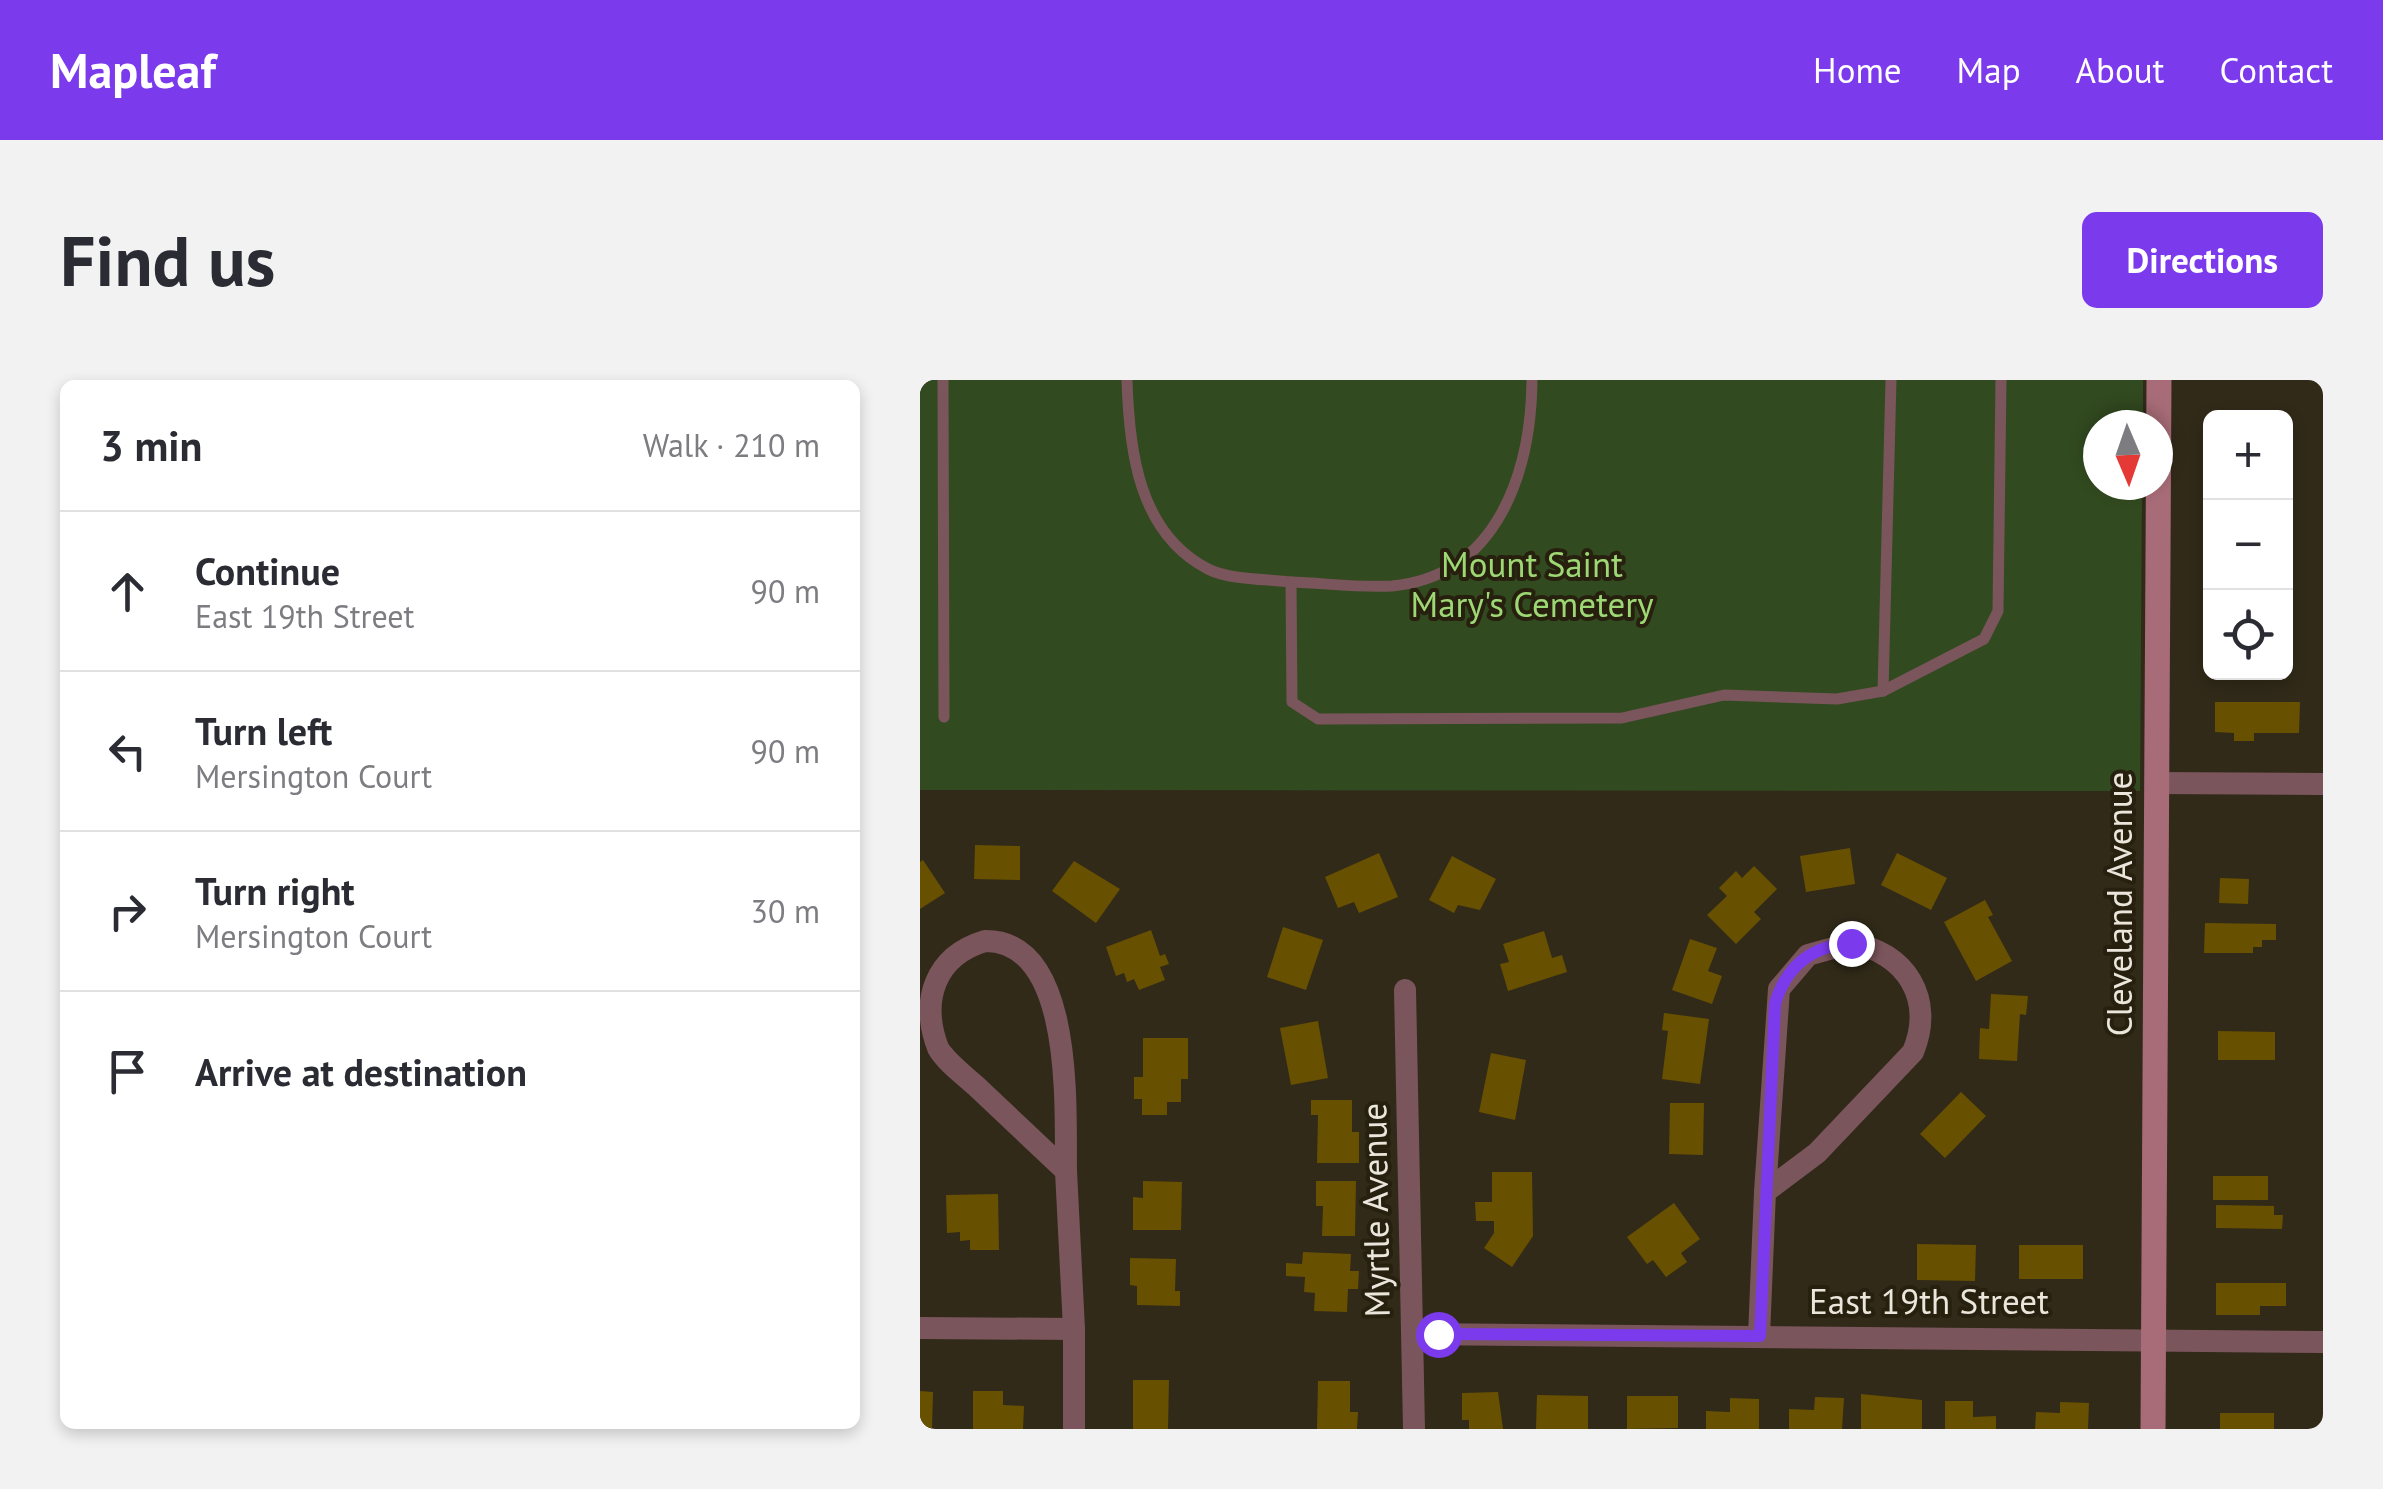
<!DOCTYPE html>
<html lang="en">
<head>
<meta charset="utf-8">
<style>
  :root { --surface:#fff; --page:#f2f2f3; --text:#2b2b33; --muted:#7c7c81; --line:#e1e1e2; --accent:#7c3aed }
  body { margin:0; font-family:"PT Sans",sans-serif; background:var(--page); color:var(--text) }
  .controls { position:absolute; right:30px; top:30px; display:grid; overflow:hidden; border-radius:15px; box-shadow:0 5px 15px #0003 }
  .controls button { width:90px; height:90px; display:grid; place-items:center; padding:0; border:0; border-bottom:2px solid var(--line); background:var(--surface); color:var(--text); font:50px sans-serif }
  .compass { position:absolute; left:1163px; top:30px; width:90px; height:90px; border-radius:50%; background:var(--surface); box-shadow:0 5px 15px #0003; rotate:178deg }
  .stop { position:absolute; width:30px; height:30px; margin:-22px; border:8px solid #7c3aed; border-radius:50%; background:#fff }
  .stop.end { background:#7c3aed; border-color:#fff; box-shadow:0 2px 10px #0008 }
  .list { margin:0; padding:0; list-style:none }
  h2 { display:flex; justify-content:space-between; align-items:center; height:130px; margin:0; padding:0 40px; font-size:42px }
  h2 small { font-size:32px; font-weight:400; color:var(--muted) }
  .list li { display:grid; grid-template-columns:65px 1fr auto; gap:30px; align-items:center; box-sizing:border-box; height:160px; padding:0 40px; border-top:2px solid var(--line) }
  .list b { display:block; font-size:38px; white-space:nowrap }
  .list p { margin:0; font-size:32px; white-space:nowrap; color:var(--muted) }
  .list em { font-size:32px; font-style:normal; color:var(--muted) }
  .icon { flex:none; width:55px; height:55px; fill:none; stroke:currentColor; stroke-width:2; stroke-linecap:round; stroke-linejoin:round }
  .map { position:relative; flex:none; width:1403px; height:1049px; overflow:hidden; border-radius:15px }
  header { display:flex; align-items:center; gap:60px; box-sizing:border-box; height:140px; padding:0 50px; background:var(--accent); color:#fff }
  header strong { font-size:48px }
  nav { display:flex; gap:55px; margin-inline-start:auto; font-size:35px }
  .intro { display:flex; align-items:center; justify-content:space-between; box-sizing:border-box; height:240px; padding:0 60px }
  h1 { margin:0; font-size:70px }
  .button { padding:25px 45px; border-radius:15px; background:var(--accent); color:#fff; font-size:35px; font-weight:700 }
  main { display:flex; gap:60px; padding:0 60px }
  aside { flex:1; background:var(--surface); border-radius:15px; box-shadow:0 5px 15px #0003 }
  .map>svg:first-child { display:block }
  .green { fill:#324a20 }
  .building { fill:#685001 }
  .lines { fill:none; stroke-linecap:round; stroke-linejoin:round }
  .service { stroke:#7b555c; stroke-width:11 }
  .minor { stroke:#7b555c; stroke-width:22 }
  .secondary { stroke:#a76c77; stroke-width:25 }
  .route { stroke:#7c3aed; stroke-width:12 }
  .labels { text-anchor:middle; stroke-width:8; stroke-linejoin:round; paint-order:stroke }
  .park-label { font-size:35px; fill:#9ed875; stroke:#27200f }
  .street-label { font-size:35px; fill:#eae6db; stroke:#27200f }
</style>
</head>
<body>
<header>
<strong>Mapleaf</strong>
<nav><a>Home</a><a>Map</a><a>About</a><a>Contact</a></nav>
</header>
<div class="intro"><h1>Find us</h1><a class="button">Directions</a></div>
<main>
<aside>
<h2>3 min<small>Walk · 210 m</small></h2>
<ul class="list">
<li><svg class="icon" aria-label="ahead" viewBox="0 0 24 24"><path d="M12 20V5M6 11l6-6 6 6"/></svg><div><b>Continue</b><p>East 19th Street</p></div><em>90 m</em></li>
<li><svg class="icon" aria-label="left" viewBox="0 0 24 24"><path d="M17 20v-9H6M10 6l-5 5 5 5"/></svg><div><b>Turn left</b><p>Mersington Court</p></div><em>90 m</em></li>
<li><svg class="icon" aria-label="right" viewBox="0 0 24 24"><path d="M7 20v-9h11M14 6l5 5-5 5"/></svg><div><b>Turn right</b><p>Mersington Court</p></div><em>30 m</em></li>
<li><svg class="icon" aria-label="arrive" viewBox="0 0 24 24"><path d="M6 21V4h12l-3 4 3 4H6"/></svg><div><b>Arrive at destination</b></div></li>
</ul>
</aside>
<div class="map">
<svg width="1403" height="1049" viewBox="0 0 1403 1049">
  <rect width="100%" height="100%" fill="#312a19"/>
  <path class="green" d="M 0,0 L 1223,0 L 1223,45 L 1178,45 L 1178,105 L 1222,105 L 1220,411 L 0,410 Z"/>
  <g class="building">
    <path d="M 1295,322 L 1380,322 L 1379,353 L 1334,353 L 1334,361 L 1314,361 L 1314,353 L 1295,352 Z"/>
    <path d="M 55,465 L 100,466 L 100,500 L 54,499 Z"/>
    <path d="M 930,468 L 935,504 L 886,512 L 880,476 Z"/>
    <path d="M 459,473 L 478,517 L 439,533 L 434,522 L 418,528 L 405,497 Z"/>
    <path d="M 977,473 L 1027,498 L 1011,530 L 961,505 Z"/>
    <path d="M 532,476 L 576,499 L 560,530 L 538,525 L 534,533 L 509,520 Z"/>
    <path d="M 3,480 L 25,513 L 0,529 L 0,482 Z"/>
    <path d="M 154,481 L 200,509 L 176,543 L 132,511 Z"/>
    <path d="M 834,486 L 857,509 L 834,532 L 841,539 L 816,564 L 787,535 L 807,516 L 799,508 L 816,491 L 822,498 Z"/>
    <path d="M 1300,498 L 1329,499 L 1328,524 L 1299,523 Z"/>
    <path d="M 1065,520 L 1073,535 L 1068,537 L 1092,581 L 1056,601 L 1024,542 Z"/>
    <path d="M 1285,543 L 1356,544 L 1356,560 L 1342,560 L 1342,567 L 1333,567 L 1333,573 L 1284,573 Z"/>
    <path d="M 363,547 L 403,560 L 386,610 L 347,597 Z"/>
    <path d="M 231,550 L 240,576 L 245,574 L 249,584 L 240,587 L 245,600 L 219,610 L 214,599 L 207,602 L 204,593 L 196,596 L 186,567 Z"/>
    <path d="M 624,551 L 632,578 L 642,575 L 647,592 L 588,611 L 580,584 L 589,582 L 583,564 Z"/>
    <path d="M 770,559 L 797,568 L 788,591 L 802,596 L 792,624 L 752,610 Z"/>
    <path d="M 1071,614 L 1108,616 L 1106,635 L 1100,634 L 1097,681 L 1059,679 L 1060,648 L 1069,649 Z"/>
    <path d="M 744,633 L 789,639 L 780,704 L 742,699 L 748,651 L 742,650 Z"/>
    <path d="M 398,641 L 408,698 L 371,705 L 360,648 Z"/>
    <path d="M 1298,651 L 1355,652 L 1355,680 L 1298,680 Z"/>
    <path d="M 223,658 L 268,658 L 268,699 L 261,699 L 261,722 L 247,722 L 247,735 L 222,735 L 222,719 L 214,719 L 214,697 L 223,697 Z"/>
    <path d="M 571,673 L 606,680 L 595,740 L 559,732 Z"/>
    <path d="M 1041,712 L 1066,736 L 1025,778 L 1000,754 Z"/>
    <path d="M 391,720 L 432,720 L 432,752 L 439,752 L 439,783 L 397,783 L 398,735 L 391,735 Z"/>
    <path d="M 750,723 L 784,723 L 783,775 L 749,774 Z"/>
    <path d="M 572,792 L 612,792 L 613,856 L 592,887 L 564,868 L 574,853 L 574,841 L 556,841 L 555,822 L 572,822 Z"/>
    <rect x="1293" y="796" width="55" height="24"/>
    <path d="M 223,801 L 262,802 L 261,850 L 213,850 L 213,817 L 223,818 Z"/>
    <path d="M 396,801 L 436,801 L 435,856 L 402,856 L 403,826 L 396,826 Z"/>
    <path d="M 78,814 L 79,870 L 50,870 L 50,860 L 40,861 L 40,852 L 27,853 L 26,815 Z"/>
    <path d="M 754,823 L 780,859 L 761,873 L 767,882 L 746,897 L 733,880 L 727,884 L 707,857 Z"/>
    <path d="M 1296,825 L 1354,826 L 1354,835 L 1363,835 L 1362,849 L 1296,848 Z"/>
    <path d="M 997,864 L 1056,865 L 1055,901 L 997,900 Z"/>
    <rect x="1099" y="865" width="64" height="34"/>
    <path d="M 383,872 L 431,874 L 430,891 L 439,891 L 438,909 L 428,909 L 427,932 L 394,931 L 395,913 L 384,912 L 385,897 L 366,896 L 366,883 L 382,884 Z"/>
    <path d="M 210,878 L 256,879 L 255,911 L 260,911 L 260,926 L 217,925 L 217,906 L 210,905 Z"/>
    <path d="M 1296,903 L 1366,903 L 1366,926 L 1340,926 L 1340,935 L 1296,935 Z"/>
    <path d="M 213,1000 L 249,1000 L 248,1049 L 213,1049 Z"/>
    <path d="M 398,1001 L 430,1001 L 430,1032 L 438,1032 L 437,1049 L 397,1049 Z"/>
    <path d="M 0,1011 L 13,1012 L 12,1049 L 0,1049 Z"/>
    <path d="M 53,1011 L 83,1011 L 83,1025 L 104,1026 L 103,1049 L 53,1049 Z"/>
    <path d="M 578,1012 L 583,1049 L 549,1049 L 549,1040 L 542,1040 L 542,1013 Z"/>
    <path d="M 941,1014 L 1002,1020 L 1002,1049 L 941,1049 Z"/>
    <path d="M 617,1015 L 668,1016 L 668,1049 L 616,1049 Z"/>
    <path d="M 707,1016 L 758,1016 L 758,1048 L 707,1049 Z"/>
    <path d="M 895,1017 L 924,1018 L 922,1049 L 869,1049 L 869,1029 L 894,1030 Z"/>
    <path d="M 810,1018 L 839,1019 L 839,1049 L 786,1049 L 786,1031 L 810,1032 Z"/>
    <path d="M 1025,1021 L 1053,1021 L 1053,1037 L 1076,1036 L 1076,1049 L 1025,1049 Z"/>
    <path d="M 1140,1022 L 1169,1023 L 1168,1049 L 1115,1049 L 1116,1032 L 1140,1033 Z"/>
    <rect x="1300" y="1033" width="54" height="16"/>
  </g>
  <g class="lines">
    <g class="service">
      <path d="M 23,0 L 24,337"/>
      <path d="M 207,0 C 209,69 218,153 288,189 C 309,200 347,199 371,202"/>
      <path d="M 612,0 C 611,91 578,196 472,206 C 439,208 404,203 371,202 L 372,322 L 398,339 L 702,338 L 804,315 L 917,319 L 963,311 L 971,0"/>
      <path d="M 963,311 L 1064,259 L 1078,231 L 1081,0"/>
    </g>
    <g class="minor">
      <path d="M 1236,403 L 1403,404"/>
      <path d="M 65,561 C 155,560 145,731 146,791 C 116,763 86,734 56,706 C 44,695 26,682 18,668 C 0,620 15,576 65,561 Z"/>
      <path d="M 931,563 C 986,572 1015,619 993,672 L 897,773 L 845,812 L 859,609 L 888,575 Z"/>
      <path d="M 485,610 L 494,1049"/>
      <path d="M 146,791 L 154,949 L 154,1049"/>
      <path d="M 0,948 L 154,949"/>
      <path d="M 494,954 L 1403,962"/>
      <path d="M 839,956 L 845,812"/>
    </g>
    <path class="secondary" d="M 1233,1049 L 1239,0"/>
  </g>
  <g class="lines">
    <path class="route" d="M 518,954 L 840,956 L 855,624 C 866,586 892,566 931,563"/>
  </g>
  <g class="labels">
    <g class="park-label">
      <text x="612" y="197">Mount Saint<tspan x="612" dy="40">Mary's Cemetery</tspan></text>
    </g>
    <g class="street-label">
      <text transform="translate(1200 524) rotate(-90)" y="12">Cleveland Avenue</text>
      <text transform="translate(456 830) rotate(-91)" y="12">Myrtle Avenue</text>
      <text x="1009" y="934">East 19th Street</text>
    </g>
  </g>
</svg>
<div class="controls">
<button>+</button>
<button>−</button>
<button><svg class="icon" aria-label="locate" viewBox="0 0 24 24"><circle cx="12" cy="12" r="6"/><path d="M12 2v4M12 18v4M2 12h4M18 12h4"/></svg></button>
</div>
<svg class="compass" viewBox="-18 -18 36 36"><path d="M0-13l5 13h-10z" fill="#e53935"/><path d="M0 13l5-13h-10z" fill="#7c7c81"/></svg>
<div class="stop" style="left:518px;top:954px"></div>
<div class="stop end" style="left:931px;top:563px"></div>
</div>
</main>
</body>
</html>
